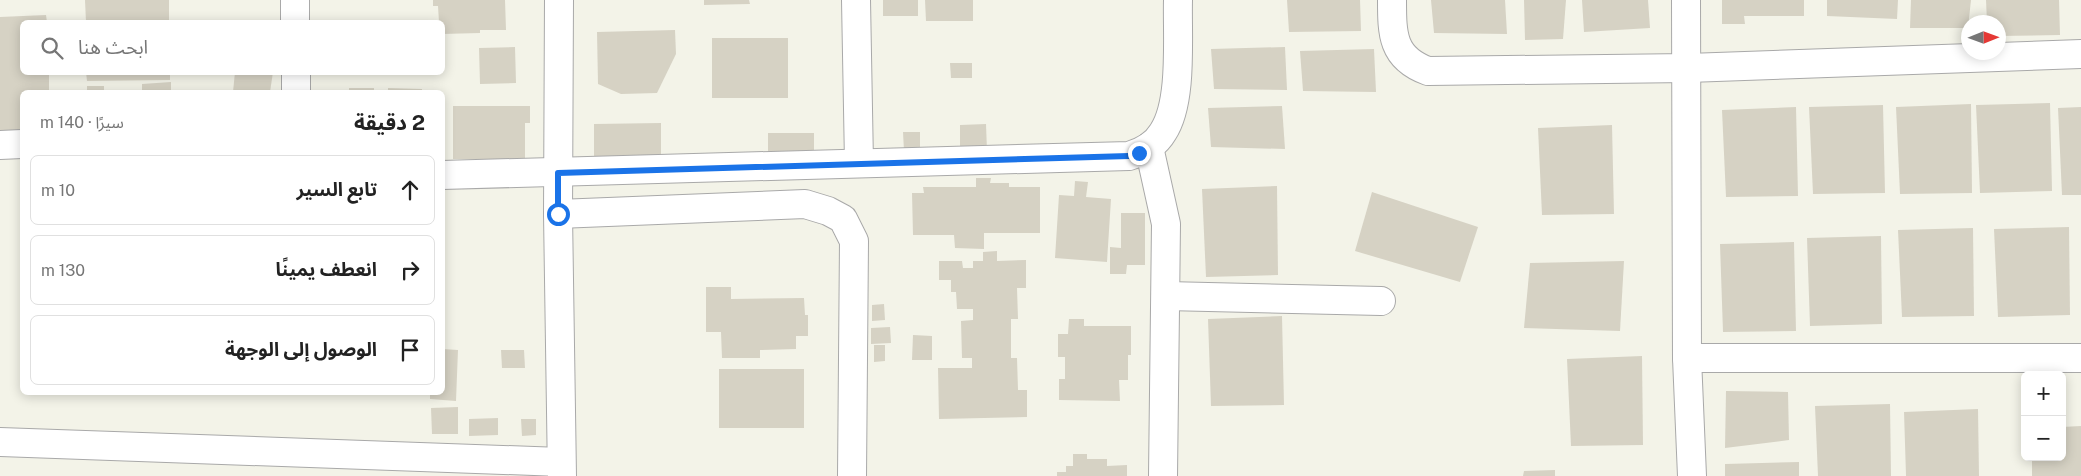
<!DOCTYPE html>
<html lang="ar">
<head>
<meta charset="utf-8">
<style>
  :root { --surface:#fff; --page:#f2f2f2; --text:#222; --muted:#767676; --line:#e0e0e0 }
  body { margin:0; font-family:"Public Sans","Noto Sans Arabic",sans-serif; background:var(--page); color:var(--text); direction:rtl }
  .controls { position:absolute; right:15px; bottom:15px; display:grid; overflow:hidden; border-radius:8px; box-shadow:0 2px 12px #0003 }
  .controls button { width:45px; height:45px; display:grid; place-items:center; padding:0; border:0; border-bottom:1px solid var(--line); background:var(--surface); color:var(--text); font:25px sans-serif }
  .compass { position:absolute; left:1961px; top:15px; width:45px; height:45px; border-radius:50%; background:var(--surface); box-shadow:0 2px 12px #0003; rotate:89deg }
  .stop { position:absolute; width:15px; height:15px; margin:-11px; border:4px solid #1a73e8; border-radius:50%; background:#fff }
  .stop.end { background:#1a73e8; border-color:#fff; box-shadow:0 1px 5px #0008 }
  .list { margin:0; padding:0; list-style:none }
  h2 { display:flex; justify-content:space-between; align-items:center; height:65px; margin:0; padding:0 20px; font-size:21px }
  h2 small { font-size:16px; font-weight:400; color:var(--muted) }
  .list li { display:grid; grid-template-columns:32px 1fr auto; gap:15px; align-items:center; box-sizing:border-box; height:70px; margin:0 10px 10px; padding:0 10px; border:1px solid var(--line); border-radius:8px }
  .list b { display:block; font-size:19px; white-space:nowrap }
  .list em { font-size:16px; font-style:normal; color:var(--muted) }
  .icon { flex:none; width:28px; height:28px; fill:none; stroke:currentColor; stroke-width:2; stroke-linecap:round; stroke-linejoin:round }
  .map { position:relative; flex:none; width:2081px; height:476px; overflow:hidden; direction:ltr }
  .search { position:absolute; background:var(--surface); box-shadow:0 2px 12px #0003; left:20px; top:20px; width:425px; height:55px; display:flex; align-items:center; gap:12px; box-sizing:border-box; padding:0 18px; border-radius:8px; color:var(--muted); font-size:19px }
  .panel { position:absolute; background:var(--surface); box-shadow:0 2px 12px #0003; left:20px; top:90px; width:425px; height:305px; border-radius:8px; direction:rtl }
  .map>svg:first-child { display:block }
  .building { fill:#d6d2c4 }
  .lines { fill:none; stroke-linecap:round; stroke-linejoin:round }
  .street-casing { stroke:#a9a9a9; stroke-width:30 }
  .street { stroke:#fff; stroke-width:28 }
  .route { stroke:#1a73e8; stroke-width:6 }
</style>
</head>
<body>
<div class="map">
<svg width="2081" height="476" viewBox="0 0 2081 476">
  <rect width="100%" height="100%" fill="#f3f3e8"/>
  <g class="building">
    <path d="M 85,0 L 169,0 L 169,22 L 86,22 Z"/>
    <path d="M 433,0 L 505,0 L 506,30 L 480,30 L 480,33 L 442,34 L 442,22 L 439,22 L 438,6 L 433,6 Z"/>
    <path d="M 704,0 L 749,0 L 750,4 L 704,5 Z"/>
    <rect x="883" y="0" width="35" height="16"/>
    <path d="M 925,0 L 973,0 L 973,21 L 926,21 Z"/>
    <path d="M 1287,0 L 1360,0 L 1361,31 L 1289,32 Z"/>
    <path d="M 1431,0 L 1505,0 L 1507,34 L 1434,33 Z"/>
    <path d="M 1524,0 L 1566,0 L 1563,39 L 1525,40 Z"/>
    <path d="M 1582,0 L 1648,0 L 1650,28 L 1584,32 Z"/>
    <path d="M 1722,0 L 1804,0 L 1804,16 L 1744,16 L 1745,24 L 1722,24 Z"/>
    <path d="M 1827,0 L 1898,0 L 1897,19 L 1827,16 Z"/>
    <path d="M 1911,0 L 1971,0 L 1968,28 L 1910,28 Z"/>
    <path d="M 1986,0 L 2059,0 L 2060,35 L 1998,36 L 1998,22 L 1987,22 Z"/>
    <path d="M 46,15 L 47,22 L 22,22 L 22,72 L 49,72 L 49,92 L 22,92 L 22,132 L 0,133 L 0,17 Z"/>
    <path d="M 675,30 L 676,54 L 657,93 L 621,94 L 598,84 L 597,32 Z"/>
    <rect x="712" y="38" width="76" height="60"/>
    <path d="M 515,47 L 516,83 L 480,84 L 479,48 Z"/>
    <path d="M 1285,47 L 1287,90 L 1214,89 L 1211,49 Z"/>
    <path d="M 1374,49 L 1376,92 L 1303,91 L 1300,51 Z"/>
    <path d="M 950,63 L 972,63 L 972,78 L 951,78 Z"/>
    <path d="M 86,72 L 170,72 L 170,80 L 87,81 Z"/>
    <path d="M 235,72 L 273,72 L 270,92 L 233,92 Z"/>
    <path d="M 171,82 L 171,92 L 142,92 L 142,84 Z"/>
    <rect x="87" y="86" width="17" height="6"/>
    <rect x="349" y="88" width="25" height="4"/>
    <path d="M 388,88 L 422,89 L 422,92 L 388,92 Z"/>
    <path d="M 442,102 L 445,102 L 444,123 L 442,123 Z"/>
    <path d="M 2050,103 L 2052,191 L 1980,193 L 1976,105 Z"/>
    <path d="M 1971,104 L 1972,193 L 1900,194 L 1896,107 Z"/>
    <path d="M 1883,105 L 1885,193 L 1813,194 L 1809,107 Z"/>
    <path d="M 453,106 L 530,106 L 530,123 L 525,123 L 525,159 L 453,159 Z"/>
    <path d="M 1282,106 L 1285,149 L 1211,147 L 1208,108 Z"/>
    <path d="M 1796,107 L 1798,196 L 1726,197 L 1722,110 Z"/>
    <path d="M 2081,107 L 2081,195 L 2062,195 L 2058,108 Z"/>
    <path d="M 661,123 L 661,158 L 594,158 L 594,124 Z"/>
    <path d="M 986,124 L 987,151 L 960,151 L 960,125 Z"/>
    <path d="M 1612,125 L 1614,214 L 1542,215 L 1538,128 Z"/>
    <path d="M 903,132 L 920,132 L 920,151 L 904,151 Z"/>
    <rect x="768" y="133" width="46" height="22"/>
    <path d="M 976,178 L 991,178 L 990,183 L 1009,183 L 1009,187 L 1040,187 L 1040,233 L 984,233 L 984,249 L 955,248 L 954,235 L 913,235 L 912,193 L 924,193 L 923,187 L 976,187 Z"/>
    <path d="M 1075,181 L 1088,182 L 1086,197 L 1111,199 L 1107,262 L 1055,258 L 1059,195 L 1074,196 Z"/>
    <path d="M 1277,186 L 1278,275 L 1206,277 L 1202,189 Z"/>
    <path d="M 1372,192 L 1478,227 L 1460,282 L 1355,251 Z"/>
    <path d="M 1121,213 L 1145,213 L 1145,265 L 1127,265 L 1126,274 L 1110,274 L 1110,247 L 1121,248 Z"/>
    <path d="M 2069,227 L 2070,315 L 1998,317 L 1994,229 Z"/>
    <path d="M 1973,228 L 1974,316 L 1902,317 L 1898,230 Z"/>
    <path d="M 1881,236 L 1882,324 L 1810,326 L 1807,238 Z"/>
    <path d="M 1794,242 L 1796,331 L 1723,332 L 1720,244 Z"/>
    <path d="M 997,251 L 997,261 L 1026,260 L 1026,288 L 1017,288 L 1018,319 L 1011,319 L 1011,358 L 1017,358 L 1018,390 L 1027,390 L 1027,417 L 939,419 L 938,368 L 972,368 L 972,358 L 962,358 L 961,321 L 973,320 L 973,309 L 957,309 L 956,292 L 951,292 L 951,280 L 939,280 L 939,261 L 962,261 L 963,268 L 973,268 L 973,261 L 983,261 L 983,252 Z"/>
    <path d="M 1624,261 L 1620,331 L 1524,328 L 1530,263 Z"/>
    <path d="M 706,287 L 731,287 L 731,299 L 804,298 L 805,315 L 808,315 L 808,336 L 796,336 L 796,349 L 760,350 L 760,358 L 722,358 L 721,332 L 706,332 Z"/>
    <path d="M 884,304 L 885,320 L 872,321 L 872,305 Z"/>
    <path d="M 1282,316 L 1284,405 L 1211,406 L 1208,319 Z"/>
    <path d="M 1069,319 L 1084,319 L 1084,326 L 1131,326 L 1131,355 L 1128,355 L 1128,380 L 1119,380 L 1120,401 L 1059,400 L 1059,379 L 1065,379 L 1065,357 L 1058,357 L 1058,334 L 1068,334 Z"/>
    <path d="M 890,327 L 891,343 L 871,344 L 871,328 Z"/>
    <path d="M 913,335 L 932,336 L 932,360 L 912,360 Z"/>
    <path d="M 874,345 L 885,345 L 885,361 L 874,362 Z"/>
    <path d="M 442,349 L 458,350 L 456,401 L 430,399 L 430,392 L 442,392 Z"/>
    <path d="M 501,350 L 524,350 L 525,368 L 502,368 Z"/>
    <path d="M 1642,356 L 1643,445 L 1571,446 L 1567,359 Z"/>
    <rect x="719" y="369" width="85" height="59"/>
    <path d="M 1726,391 L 1788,392 L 1789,440 L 1725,448 Z"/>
    <path d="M 1890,404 L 1891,476 L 1818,476 L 1815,406 Z"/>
    <path d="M 458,407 L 458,434 L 432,434 L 431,408 Z"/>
    <path d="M 1978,409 L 1979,476 L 1906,476 L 1904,412 Z"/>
    <path d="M 498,418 L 498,435 L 469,436 L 469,419 Z"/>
    <path d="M 521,419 L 536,419 L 536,435 L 522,436 Z"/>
    <path d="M 2081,426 L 2081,476 L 2032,476 L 2032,457 L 2062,457 L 2062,427 Z"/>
    <path d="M 1073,454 L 1087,454 L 1087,459 L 1107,459 L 1107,466 L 1127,465 L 1127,476 L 1057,476 L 1057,472 L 1066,472 L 1066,466 L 1073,466 Z"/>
    <path d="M 1799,462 L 1799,476 L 1725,476 L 1725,464 Z"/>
    <path d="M 1555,470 L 1555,476 L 1523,476 L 1524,471 Z"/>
  </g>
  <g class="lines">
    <defs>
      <g id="street">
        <path d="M 295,0 L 295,22"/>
        <path d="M 559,0 L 558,214 L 562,476"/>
        <path d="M 856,0 L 859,163"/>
        <path d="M 1392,0 C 1392,34 1392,58 1428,71 L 1688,68 L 2081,54"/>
        <path d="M 1686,0 L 1687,358 L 1692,476"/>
        <path d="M 296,72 L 296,92"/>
        <path d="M 0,145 L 22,144"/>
        <path d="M 1149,147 L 1166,224 L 1163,476"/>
        <path d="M 442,175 L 1129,156 C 1142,152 1156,144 1163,132 C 1183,102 1177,36 1178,0"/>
        <path d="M 558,214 L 805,204 L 828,211 L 843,219 L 854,241 L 852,476"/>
        <path d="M 1166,296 L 1381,301"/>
        <path d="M 1687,358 L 2081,358"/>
        <path d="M 0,442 L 561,462"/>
      </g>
    </defs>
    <use href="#street" class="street-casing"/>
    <use href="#street" class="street"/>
  </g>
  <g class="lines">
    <path class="route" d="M 558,214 L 558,173 L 1129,156 L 1139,153"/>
  </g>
</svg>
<div class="controls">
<button>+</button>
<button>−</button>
</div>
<svg class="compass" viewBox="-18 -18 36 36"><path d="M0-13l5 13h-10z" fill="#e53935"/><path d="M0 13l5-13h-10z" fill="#767676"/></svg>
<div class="stop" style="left:558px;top:214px"></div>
<div class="stop end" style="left:1139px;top:153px"></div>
<div class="search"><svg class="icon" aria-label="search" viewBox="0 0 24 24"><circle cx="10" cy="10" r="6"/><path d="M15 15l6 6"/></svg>ابحث هنا</div>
<section class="panel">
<h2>2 دقيقة<small>سيرًا · 140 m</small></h2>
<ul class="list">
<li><svg class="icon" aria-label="ahead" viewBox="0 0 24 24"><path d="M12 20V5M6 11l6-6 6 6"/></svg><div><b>تابع السير</b></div><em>10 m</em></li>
<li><svg class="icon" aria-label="right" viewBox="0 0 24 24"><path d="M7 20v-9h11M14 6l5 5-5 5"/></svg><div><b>انعطف يمينًا</b></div><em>130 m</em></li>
<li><svg class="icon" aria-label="arrive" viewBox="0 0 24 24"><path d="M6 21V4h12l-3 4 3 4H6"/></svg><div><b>الوصول إلى الوجهة</b></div></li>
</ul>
</section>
</div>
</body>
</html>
